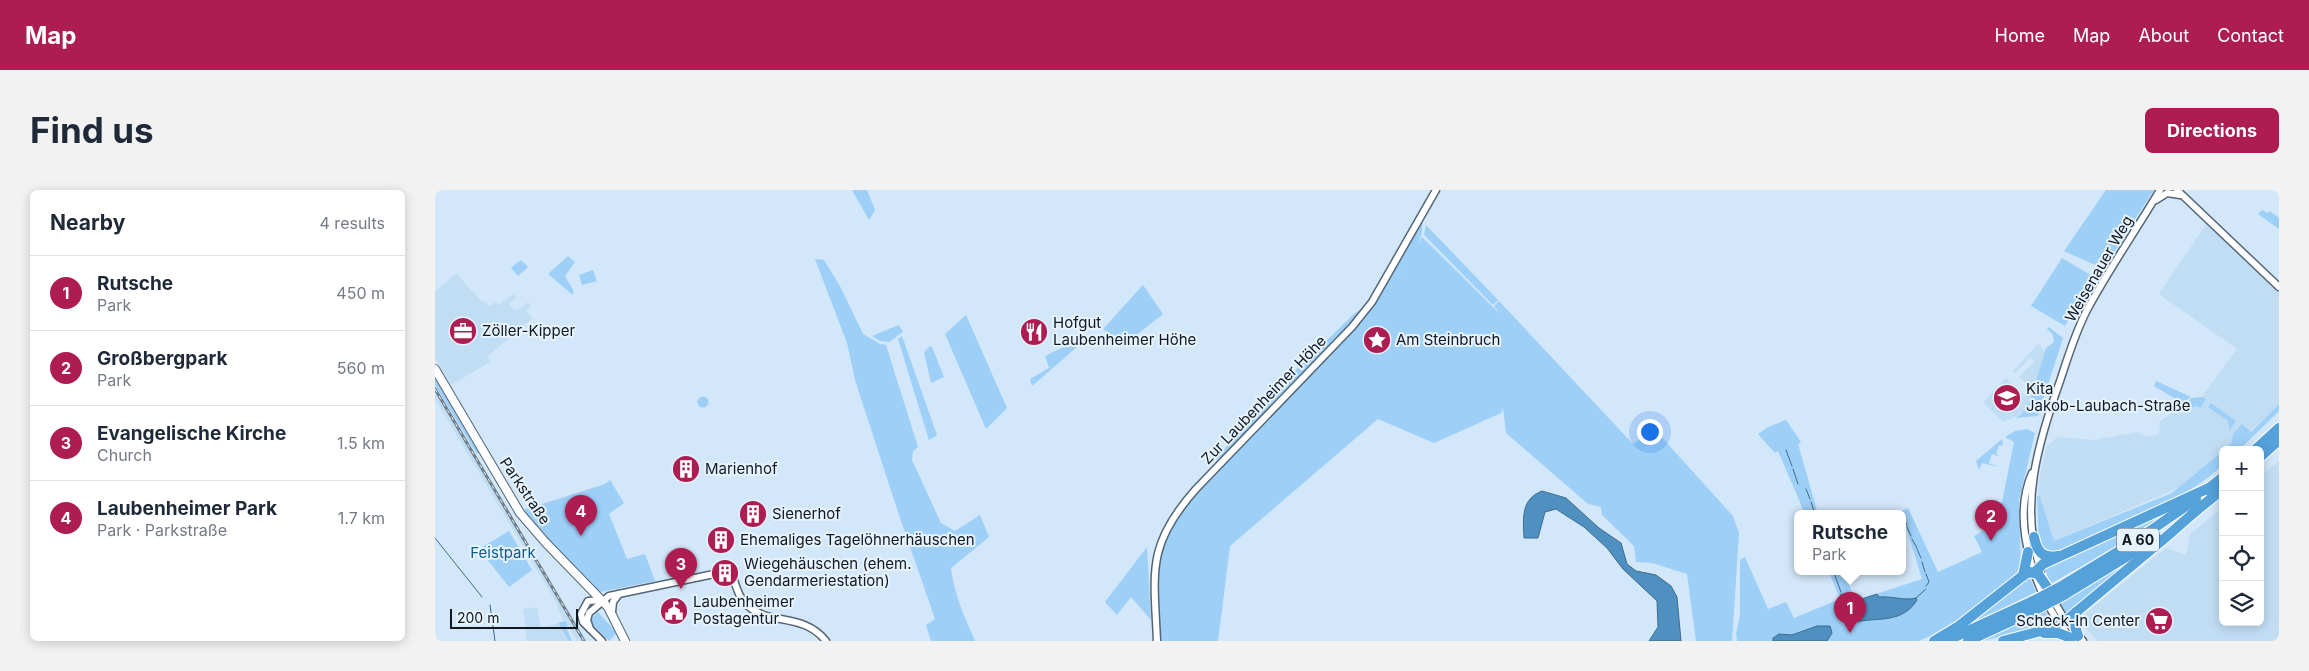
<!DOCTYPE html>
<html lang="en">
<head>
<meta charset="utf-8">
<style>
  :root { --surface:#fff; --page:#f2f2f3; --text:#1f2937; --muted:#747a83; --line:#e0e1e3; --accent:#ae1d51 }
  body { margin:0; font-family:Inter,sans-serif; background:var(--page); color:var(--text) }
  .controls { position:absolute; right:15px; bottom:15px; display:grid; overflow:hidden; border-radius:8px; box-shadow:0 2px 12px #0003 }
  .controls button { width:45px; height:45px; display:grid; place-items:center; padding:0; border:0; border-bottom:1px solid var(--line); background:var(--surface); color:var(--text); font:25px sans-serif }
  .scale { position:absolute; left:15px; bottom:12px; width:128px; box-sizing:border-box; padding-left:5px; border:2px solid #11191f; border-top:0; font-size:14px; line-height:18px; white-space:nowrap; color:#11191f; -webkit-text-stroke:4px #e6f3fe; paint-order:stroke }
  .you { position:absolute; left:1214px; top:241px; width:18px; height:18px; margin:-12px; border:4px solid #fff; border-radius:50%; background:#1a73e8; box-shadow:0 0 0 8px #1a73e833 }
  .badge { display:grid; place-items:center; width:32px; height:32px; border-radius:50%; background:var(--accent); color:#fff; font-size:16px; font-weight:700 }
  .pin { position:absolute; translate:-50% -41px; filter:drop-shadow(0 1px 2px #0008) }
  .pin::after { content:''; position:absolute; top:26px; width:18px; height:15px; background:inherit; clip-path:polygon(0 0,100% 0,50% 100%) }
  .popup { position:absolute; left:1359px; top:320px; width:112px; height:65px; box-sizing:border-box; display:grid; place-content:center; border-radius:8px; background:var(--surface); filter:drop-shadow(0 1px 4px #0005); font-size:16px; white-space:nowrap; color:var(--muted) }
  .popup b { font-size:19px; color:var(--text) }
  .popup::after { content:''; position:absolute; left:50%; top:100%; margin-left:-10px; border:10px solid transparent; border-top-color:var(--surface) }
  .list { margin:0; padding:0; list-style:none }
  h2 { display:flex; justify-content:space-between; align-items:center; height:65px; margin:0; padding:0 20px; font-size:21px }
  h2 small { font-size:16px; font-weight:400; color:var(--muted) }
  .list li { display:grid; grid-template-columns:32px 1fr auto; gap:15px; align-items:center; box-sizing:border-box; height:75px; padding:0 20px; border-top:1px solid var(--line) }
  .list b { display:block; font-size:19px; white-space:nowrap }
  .list p { margin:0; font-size:16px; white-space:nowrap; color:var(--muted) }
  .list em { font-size:16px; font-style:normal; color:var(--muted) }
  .icon { flex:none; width:28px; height:28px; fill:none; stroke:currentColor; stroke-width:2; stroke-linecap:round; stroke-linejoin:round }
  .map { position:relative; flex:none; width:1844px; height:451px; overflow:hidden; border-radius:8px }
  header { display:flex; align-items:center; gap:30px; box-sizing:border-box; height:70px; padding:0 25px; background:var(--accent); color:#fff }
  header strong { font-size:24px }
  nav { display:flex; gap:28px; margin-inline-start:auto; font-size:18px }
  .intro { display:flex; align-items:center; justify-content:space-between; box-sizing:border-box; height:120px; padding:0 30px }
  h1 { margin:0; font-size:35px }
  .button { padding:12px 22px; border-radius:8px; background:var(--accent); color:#fff; font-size:18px; font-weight:700 }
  main { display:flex; gap:30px; padding:0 30px }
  aside { flex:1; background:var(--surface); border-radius:8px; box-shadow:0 2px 12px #0003 }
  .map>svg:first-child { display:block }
  .built { fill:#c1ddf4 }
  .green { fill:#9dcff7 }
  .water { fill:#4f90c1; stroke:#3c6c90 }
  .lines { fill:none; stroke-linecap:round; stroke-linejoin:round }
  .stream { stroke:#3c6c90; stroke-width:1 }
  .tertiary-casing { stroke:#546676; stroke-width:9 }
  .secondary-casing { stroke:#546676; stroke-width:10 }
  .motorway-casing { stroke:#fff; stroke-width:12 }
  .tertiary { stroke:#fff; stroke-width:6 }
  .secondary { stroke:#fff; stroke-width:8 }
  .motorway { stroke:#55a1da; stroke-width:10 }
  .rail-casing { stroke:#6f7d89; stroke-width:3 }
  .rail { stroke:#e6f3fe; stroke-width:1; stroke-dasharray:4; stroke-linecap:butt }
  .motorway-bridge-casing { stroke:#fff; stroke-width:12; stroke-linecap:butt }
  .motorway-bridge { stroke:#55a1da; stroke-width:10 }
  .labels { text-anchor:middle; stroke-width:4; stroke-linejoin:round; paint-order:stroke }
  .shield { fill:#e6f3fe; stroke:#515a62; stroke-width:1 }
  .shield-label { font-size:14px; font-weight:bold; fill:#11191f }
  .street-label { font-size:15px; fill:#11191f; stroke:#e6f3fe }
  .poi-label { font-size:15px; fill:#11191f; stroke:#e6f3fe; text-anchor:start }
  .park-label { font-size:15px; fill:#0f5b8b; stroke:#e6f3fe }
</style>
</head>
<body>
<header>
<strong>Map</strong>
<nav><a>Home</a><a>Map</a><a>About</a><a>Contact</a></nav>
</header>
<div class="intro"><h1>Find us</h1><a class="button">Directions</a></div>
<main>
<aside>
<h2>Nearby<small>4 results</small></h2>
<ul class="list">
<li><span class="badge">1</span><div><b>Rutsche</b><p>Park</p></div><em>450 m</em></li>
<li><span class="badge">2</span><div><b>Großbergpark</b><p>Park</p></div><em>560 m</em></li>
<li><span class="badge">3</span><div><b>Evangelische Kirche</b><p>Church</p></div><em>1.5 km</em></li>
<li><span class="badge">4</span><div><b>Laubenheimer Park</b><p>Park · Parkstraße</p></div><em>1.7 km</em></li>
</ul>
</aside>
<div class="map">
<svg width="1844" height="451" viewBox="0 0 1844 451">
  <rect width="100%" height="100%" fill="#d2e7f9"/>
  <g class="built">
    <path d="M 1772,33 L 1844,101 L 1844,214 L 1796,260 L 1788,260 L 1788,268 L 1766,288 L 1619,351 L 1603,303 L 1606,280 L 1612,256 L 1623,247 L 1659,250 L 1703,242 L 1711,247 L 1723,244 L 1725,239 L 1724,232 L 1739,222 L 1760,216 L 1802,159 L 1724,104 Z"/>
    <path d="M 21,83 L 47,112 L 49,111 L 55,116 L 61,112 L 63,115 L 78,104 L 81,107 L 74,114 L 79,120 L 86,118 L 93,112 L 96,116 L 91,121 L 98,128 L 52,167 L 55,172 L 16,195 L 0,168 L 0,102 Z"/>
    <path d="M 1603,154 L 1611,163 L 1595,211 L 1587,224 L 1568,232 L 1548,212 L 1571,188 L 1589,205 L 1595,197 L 1584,187 L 1599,171 L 1595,168 L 1580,183 L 1578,181 Z"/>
    <path d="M 0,195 L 90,349 L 152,451 L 142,451 L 125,423 L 120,410 L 0,209 Z"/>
    <path d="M 1844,271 L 1844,451 L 1663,451 L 1649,436 L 1646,427 L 1731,358 L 1751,365 L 1755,344 L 1788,317 L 1788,432 L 1825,432 L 1825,286 Z"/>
    <path d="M 102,417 L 106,438 L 123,433 L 134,451 L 92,451 L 88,419 Z"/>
  </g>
  <g class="green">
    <path d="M 417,0 L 432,0 L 440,20 L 434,30 Z"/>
    <path d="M 1671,0 L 1719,0 L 1692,41 L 1691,40 L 1691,43 L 1669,79 L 1629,61 Z"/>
    <path d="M 1827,20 L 1833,23 L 1835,21 L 1844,28 L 1844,39 L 1823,24 Z"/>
    <path d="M 985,32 L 987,32 C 990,51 971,73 963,90 L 987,47 L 1064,123 L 1059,116 L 1064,111 L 1198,254 L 1218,240 L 1221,241 L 1298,326 L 1304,343 L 1297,451 L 1261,451 L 1252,384 L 1217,373 L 1201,372 L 1199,356 L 1167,325 L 1166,317 L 1153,314 L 1071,243 L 1068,218 L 1066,223 L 999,253 L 943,229 L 795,356 L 783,451 L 725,451 C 723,429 720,406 721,384 C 722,361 737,334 750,315 L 917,143 L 947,101 Z"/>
    <path d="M 991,35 L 1063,110 L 1058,115 L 989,45 Z"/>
    <path d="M 133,66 L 140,72 L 130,86 L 138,100 L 138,105 L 113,84 Z"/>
    <path d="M 1627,68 L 1659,87 L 1630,136 L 1596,116 Z"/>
    <path d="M 380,69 L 389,70 L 406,98 L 428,144 L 445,154 L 451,155 L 483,257 L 478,261 L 477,270 L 506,333 L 520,341 L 545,325 L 554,347 L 516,378 C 519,404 530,428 540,451 L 496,451 L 491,435 L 500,429 L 465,328 L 420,190 L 412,153 Z"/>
    <path d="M 86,70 L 93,77 L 83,86 L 76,78 Z"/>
    <path d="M 158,80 L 162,91 L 147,95 L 144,85 Z"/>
    <path d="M 708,95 L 728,124 L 690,154 L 668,139 Z"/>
    <path d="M 930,116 C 898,153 864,189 830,224 C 815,240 798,261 779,271 L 843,197 L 919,124 Z"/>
    <path d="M 531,125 L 572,218 L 551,239 L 510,144 Z"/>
    <path d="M 464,135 L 468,142 L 454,152 L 445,151 L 437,146 Z"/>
    <path d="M 1614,137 L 1628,148 L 1603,226 L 1580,228 L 1587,224 L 1595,211 L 1611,158 L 1619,152 L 1618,145 L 1612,139 Z"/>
    <path d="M 467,146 L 502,245 L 494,250 L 463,149 Z"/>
    <path d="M 645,149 L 649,151 L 597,196 L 595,189 L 614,178 L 610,166 Z"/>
    <path d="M 495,156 L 497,157 L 509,187 L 496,193 L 489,162 Z"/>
    <path d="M 0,184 L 46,262 L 42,264 L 38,258 L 0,195 Z"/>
    <path d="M 1721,191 L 1756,207 L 1734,221 L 1739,208 L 1719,196 Z"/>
    <circle cx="268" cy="212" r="5.5"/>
    <path d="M 1767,207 L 1771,209 L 1765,219 L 1763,216 L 1741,220 L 1757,208 Z"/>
    <path d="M 1776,213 L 1801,231 L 1795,240 L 1792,230 L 1773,217 Z"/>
    <path d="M 1844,214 L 1844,221 L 1804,260 L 1789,260 L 1796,254 L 1798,244 L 1807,234 L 1816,242 Z"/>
    <path d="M 1351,230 L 1366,252 L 1363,254 L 1383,324 L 1370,324 L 1343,261 L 1340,263 L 1323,244 L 1333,237 Z"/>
    <path d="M 1592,239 L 1600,243 L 1584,310 L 1586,382 L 1514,439 L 1483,451 L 1302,451 L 1301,444 L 1305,426 L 1305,370 L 1310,367 L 1333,419 L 1351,412 L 1359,428 L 1405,409 L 1394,382 L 1410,382 L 1420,411 L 1487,389 L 1466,321 L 1473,318 L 1503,382 L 1547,362 L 1539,346 L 1563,332 L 1557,316 L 1562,312 L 1567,312 L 1579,252 L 1570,247 L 1580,241 Z"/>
    <path d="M 1567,249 L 1568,256 L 1564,255 L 1561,264 L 1566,267 L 1557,264 L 1554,273 L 1564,277 L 1547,273 L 1544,280 L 1541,271 Z"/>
    <path d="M 1788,261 L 1788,275 C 1742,316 1681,337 1625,363 L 1614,364 L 1604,353 L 1602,306 L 1605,307 L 1619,351 L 1737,303 Z"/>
    <path d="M 175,290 L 189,313 L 174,324 L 192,369 L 210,364 L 220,391 L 165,402 L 113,350 L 88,320 L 170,294 Z"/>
    <path d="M 1741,316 L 1681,357 L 1615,394 L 1610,378 Z"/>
    <path d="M 74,341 L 97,380 L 74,397 L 44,359 Z"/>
    <path d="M 712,357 L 716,430 L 696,407 L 682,425 L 670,412 Z"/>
    <path d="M 1698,370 L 1632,424 L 1631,423 L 1625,414 Z"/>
    <path d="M 1591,387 L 1596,390 L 1601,402 L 1531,437 Z"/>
    <path d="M 1610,421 L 1617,435 L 1546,451 L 1605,424 Z"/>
    <path d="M 163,422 L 182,443 L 174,451 L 157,434 L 157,428 Z"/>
    <path d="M 130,431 L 133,436 L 131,437 L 137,451 L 134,451 L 123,433 Z"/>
  </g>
  <g class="water">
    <path d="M 1107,301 L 1131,308 L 1164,338 L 1186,353 L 1192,374 L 1201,381 L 1221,385 L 1236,396 L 1242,407 L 1246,451 L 1214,451 L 1223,437 L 1222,411 L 1188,379 L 1172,358 L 1149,337 L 1121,319 L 1110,322 L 1103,348 L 1089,348 C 1088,328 1086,309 1107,301 Z"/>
    <path d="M 1442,404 L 1444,407 C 1458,406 1469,411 1481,408 L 1482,410 C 1467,434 1443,427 1420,432 L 1416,429 L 1416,418 L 1420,411 Z"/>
    <path d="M 1382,436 L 1395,436 L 1397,443 L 1392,451 L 1338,451 L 1338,448 L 1344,444 L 1357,445 Z"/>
  </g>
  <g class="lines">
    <g class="stream">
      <path d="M 1351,260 L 1357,276"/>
      <path d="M 1358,279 L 1363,294"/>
      <path d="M 1371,299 L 1375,309"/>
      <path d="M 1376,312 L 1380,324"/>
      <path d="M 1468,326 L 1472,335"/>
      <path d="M 1472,337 L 1476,346"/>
      <path d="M 0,348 L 47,407"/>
      <path d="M 1477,349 L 1482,358"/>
      <path d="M 1482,359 L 1486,368"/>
      <path d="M 1487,372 L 1490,382"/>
      <path d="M 1399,383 L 1406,402"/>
      <path d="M 1491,384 L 1494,392 L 1491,396"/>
      <path d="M 1481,408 L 1491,399"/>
      <path d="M 55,415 L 60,451"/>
      <path d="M 1405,420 L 1406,404"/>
    </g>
    <defs>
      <g id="tertiary">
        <path d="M 1742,0 L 1844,97"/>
        <path d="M 1721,10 L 1732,3 L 1745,5"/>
        <path d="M 1597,283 C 1575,333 1601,407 1634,446"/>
        <path d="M 1606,380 C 1583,318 1604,250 1625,191 C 1633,167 1640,143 1652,120 C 1674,79 1701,40 1725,0"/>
        <path d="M 279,384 L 292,375 C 301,388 300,405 313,416 C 335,436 368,422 391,451"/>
        <path d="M 1617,408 L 1630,430 L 1648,451"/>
        <path d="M 177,422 L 178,412 L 184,404"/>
        <path d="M 155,439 L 152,430 L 154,423 L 174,406 L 279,384 L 297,389"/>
        <path d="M 167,451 L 148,432 L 146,424 L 153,411 L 168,410"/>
        <path d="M 722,451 C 719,382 711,355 761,299 L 917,137 L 937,112 L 1001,0"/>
      </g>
      <path id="secondary" d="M 0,179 L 85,323 L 111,353 L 173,417 L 190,451"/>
      <g id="motorway">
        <path d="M 1820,260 L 1844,238"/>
        <path d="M 1825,267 L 1844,250"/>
        <path d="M 1772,300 L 1788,287"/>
        <path d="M 1757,324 L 1788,299"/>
        <path d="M 1599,347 C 1602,361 1607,369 1623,366"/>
        <path d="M 1599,383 L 1608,374 L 1776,297"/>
        <path d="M 1588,386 L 1593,362"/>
        <path d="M 1625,397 L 1699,352 L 1761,309"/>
        <path d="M 1629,405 L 1722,348"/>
        <path d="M 1641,422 L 1640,436 L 1643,446"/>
        <path d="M 1609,443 L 1623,443 L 1636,448"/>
        <path d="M 1499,451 L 1524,436 L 1590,384 L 1595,382 L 1603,384 L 1612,397"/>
        <path d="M 1511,451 L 1598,411"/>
        <path d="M 1533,451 L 1602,419"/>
        <path d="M 1568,451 L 1610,440 L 1634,428 L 1730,348 L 1762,320"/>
      </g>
    </defs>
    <use href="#tertiary" class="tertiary-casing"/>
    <use href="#secondary" class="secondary-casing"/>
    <use href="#motorway" class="motorway-casing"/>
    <use href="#tertiary" class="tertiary"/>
    <use href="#secondary" class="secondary"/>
    <use href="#motorway" class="motorway"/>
    <defs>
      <path id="rail" d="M 0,199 L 149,451"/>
    </defs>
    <use href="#rail" class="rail-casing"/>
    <use href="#rail" class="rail"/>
    <defs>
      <g id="motorway-bridge">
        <path d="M 1598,411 L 1625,397"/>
        <path d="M 1602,419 L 1629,405"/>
      </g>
    </defs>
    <use href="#motorway-bridge" class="motorway-bridge-casing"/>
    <use href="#motorway-bridge" class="motorway-bridge"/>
  </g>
  <defs>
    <symbol id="office-disc" viewBox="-11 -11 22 22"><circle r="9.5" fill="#ae1d51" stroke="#e6f3fe"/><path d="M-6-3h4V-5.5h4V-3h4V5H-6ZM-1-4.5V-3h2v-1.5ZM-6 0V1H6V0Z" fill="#fff"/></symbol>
    <symbol id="restaurant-disc" viewBox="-11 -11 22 22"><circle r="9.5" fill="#ae1d51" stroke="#e6f3fe"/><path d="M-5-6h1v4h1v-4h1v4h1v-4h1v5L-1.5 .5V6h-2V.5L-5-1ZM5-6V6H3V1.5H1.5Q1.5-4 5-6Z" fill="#fff"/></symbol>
    <symbol id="sight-disc" viewBox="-11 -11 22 22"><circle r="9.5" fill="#ae1d51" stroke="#e6f3fe"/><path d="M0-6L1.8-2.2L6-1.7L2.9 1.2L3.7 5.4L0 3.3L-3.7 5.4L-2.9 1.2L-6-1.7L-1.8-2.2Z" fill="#fff"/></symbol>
    <symbol id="school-disc" viewBox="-11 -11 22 22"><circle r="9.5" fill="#ae1d51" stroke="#e6f3fe"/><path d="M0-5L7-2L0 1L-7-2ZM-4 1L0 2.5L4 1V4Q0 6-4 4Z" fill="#fff"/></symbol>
    <symbol id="building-disc" viewBox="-11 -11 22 22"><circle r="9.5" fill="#ae1d51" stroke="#e6f3fe"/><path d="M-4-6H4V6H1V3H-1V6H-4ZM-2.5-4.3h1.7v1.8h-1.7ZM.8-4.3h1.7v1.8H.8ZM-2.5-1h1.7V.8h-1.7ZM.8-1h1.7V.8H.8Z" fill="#fff"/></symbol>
    <symbol id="civic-disc" viewBox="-11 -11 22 22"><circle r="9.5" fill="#ae1d51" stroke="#e6f3fe"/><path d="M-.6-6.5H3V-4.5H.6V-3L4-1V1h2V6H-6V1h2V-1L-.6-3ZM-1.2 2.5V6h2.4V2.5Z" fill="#fff"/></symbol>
    <symbol id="supermarket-disc" viewBox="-11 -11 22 22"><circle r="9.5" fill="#ae1d51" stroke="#e6f3fe"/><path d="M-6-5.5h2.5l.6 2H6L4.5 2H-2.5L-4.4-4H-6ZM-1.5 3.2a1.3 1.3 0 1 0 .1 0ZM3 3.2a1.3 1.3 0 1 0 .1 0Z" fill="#fff"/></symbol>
  </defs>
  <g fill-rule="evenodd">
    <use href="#office-disc" x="12" y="125" width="32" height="32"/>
    <use href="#restaurant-disc" x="583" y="126" width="32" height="32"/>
    <use href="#sight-disc" x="926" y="134" width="32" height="32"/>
    <use href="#school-disc" x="1556" y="192" width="32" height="32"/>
    <use href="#building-disc" x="235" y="263" width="32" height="32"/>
    <use href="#building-disc" x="302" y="308" width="32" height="32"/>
    <use href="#building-disc" x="270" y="334" width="32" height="32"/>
    <use href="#building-disc" x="274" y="367" width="32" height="32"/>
    <use href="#civic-disc" x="223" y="405" width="32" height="32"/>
    <use href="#supermarket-disc" x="1708" y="415" width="32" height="32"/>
  </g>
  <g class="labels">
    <rect class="shield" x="1682" y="338.5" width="42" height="23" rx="4"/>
    <g class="shield-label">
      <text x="1703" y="355">A 60</text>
    </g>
    <g class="street-label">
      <text transform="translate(1664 79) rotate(-60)" y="5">Weisenauer Weg</text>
      <text transform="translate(829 210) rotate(-46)" y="5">Zur Laubenheimer Höhe</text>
      <text transform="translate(90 301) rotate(56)" y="5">Parkstraße</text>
    </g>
    <g class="poi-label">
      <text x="618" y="138">Hofgut<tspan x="618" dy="17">Laubenheimer Höhe</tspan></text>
      <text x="47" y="146">Zöller-Kipper</text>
      <text x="961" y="155">Am Steinbruch</text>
      <text x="1591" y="204">Kita<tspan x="1591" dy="17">Jakob-Laubach-Straße</tspan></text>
      <text x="270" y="284">Marienhof</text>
      <text x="337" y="329">Sienerhof</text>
      <text x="305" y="355">Ehemaliges Tagelöhnerhäuschen</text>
      <text x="309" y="379">Wiegehäuschen (ehem.<tspan x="309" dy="17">Gendarmeriestation)</tspan></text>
      <text x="258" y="417">Laubenheimer<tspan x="258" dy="17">Postagentur</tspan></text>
      <text x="1705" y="436" text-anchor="end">Scheck-In Center</text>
    </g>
    <g class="park-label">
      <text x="68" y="368">Feistpark</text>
    </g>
  </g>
</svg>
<div class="controls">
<button>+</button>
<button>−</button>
<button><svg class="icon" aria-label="locate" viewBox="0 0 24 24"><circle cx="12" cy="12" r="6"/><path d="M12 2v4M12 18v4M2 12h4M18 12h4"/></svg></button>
<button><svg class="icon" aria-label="layers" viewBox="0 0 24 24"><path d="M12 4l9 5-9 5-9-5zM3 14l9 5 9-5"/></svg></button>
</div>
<div class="scale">200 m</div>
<div class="you"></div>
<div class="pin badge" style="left:1415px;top:443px">1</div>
<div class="popup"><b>Rutsche</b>Park</div>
<div class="pin badge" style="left:1556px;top:351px">2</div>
<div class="pin badge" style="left:246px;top:399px">3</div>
<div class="pin badge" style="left:146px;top:346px">4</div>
</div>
</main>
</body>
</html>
